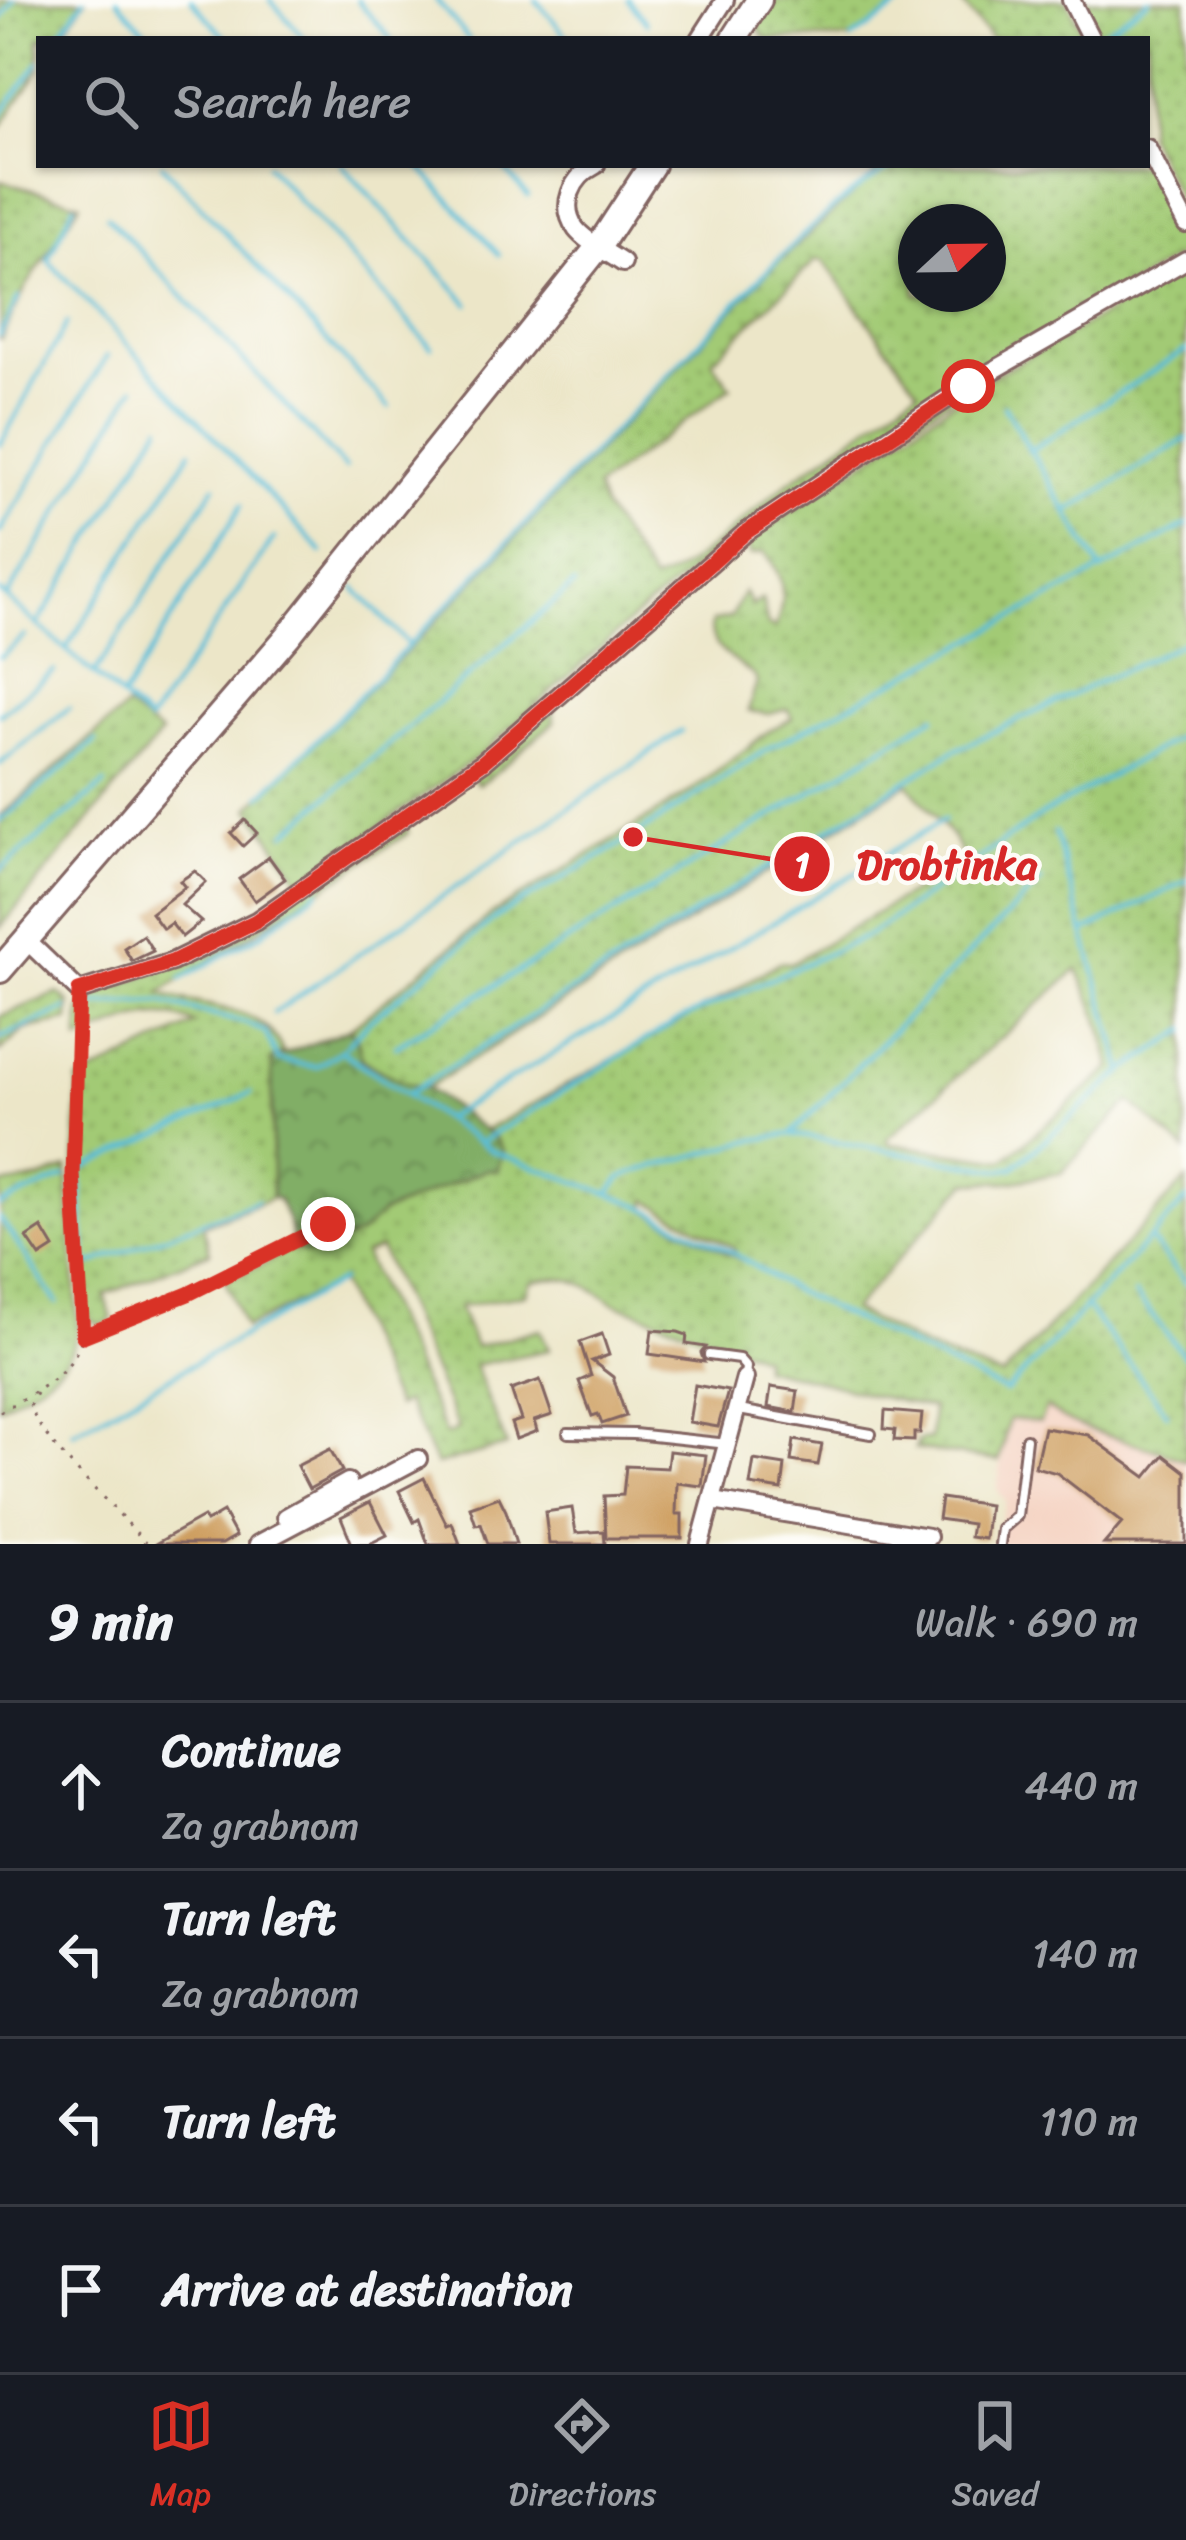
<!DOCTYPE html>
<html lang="en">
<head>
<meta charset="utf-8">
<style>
  :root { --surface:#171b24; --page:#20242c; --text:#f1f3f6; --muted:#9ea1a6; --line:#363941; --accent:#d93025 }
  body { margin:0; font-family:Sriracha,sans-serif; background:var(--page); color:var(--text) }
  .compass { position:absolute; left:898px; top:204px; width:108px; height:108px; border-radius:50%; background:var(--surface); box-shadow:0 3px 9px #0004; rotate:68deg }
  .stop { position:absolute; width:36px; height:36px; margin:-27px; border:9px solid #d93025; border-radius:50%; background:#fff }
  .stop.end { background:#d93025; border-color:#fff; box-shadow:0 3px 12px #0008 }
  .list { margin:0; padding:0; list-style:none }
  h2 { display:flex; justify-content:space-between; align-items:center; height:156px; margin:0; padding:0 48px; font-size:51px }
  h2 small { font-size:39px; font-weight:400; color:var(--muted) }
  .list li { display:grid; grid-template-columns:78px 1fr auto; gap:36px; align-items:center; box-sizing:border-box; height:168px; padding:0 48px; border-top:3px solid var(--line) }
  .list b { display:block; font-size:45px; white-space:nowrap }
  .list p { margin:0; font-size:39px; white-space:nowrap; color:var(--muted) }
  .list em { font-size:39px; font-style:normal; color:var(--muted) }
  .icon { flex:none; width:66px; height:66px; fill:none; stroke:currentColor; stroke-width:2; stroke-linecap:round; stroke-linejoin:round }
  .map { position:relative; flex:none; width:1186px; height:1544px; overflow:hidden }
  .search { position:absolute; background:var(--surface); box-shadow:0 3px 9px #0004; left:36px; right:36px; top:36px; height:132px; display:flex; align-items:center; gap:30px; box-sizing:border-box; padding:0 42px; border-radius:0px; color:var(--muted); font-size:45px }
  .sheet { height:828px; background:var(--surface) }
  nav { display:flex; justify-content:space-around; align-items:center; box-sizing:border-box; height:168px; border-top:3px solid var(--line); background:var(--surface); font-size:33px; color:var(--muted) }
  nav a { display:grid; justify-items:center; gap:6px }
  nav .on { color:var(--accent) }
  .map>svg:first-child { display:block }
  .built { fill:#f5d3c2 }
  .grass { fill:url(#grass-dots); stroke:#767450; stroke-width:3; fill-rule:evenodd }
  .forest { fill:url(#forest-crowns); stroke:#666648; stroke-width:3 }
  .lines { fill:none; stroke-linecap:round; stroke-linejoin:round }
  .stream { stroke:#59bed8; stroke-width:4.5 }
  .building { fill:#ce9e5f }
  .lane-casing { stroke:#836562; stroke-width:14 }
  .street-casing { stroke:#836562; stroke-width:22 }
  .secondary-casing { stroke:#836562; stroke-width:30 }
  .path { stroke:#836562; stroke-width:3; stroke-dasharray:3 9; stroke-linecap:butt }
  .lane { stroke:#fff; stroke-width:8 }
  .street { stroke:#fff; stroke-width:16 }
  .secondary { stroke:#fff; stroke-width:24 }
  .route { stroke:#d93025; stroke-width:15 }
  .leader { fill:none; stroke:#d62828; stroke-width:4.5 }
  .callout-dot { fill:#d62828; stroke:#fdfcf7; stroke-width:4.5 }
  .mark-label { font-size:36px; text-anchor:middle; font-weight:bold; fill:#fff }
  .callout-label { font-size:42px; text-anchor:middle; font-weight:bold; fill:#d62828; stroke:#fdfcf7; stroke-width:9; stroke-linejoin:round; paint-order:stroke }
</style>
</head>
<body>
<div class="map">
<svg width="1186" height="1544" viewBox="0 0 1186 1544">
  <defs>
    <pattern id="grass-dots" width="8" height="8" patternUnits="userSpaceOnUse" patternTransform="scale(3)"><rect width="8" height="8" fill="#a2ca75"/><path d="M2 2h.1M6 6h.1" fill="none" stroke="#8dad65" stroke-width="1.8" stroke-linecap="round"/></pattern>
    <pattern id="forest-crowns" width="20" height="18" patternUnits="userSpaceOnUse" patternTransform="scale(3)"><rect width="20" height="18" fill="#81ae66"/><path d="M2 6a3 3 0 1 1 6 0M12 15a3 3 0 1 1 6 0" fill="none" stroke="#6c8d54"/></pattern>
  </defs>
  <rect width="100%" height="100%" fill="#fdfcf7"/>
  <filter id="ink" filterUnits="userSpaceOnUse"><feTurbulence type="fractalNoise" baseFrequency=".00833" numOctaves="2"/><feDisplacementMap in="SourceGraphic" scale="24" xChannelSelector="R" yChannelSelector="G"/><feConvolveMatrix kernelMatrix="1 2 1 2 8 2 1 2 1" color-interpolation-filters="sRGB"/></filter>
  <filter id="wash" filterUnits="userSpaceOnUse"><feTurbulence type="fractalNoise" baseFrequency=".004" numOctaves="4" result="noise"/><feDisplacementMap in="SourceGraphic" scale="48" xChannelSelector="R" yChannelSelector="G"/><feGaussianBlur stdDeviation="2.7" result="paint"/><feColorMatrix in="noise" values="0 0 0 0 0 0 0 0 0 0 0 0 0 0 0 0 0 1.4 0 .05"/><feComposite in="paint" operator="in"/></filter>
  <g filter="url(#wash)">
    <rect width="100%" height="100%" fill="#ece6c8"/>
    <path class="built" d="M 1045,1406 L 1186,1461 L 1186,1544 L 992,1544 L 1006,1502 L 997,1489 L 1008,1418 L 1039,1422 Z"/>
    <g class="grass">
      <path d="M 0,0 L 85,0 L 59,39 L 39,39 L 39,70 L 0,128 Z"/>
      <path d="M 772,0 L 907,0 L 852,39 L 766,39 L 754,23 Z"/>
      <path d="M 959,0 L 1067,0 L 1086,39 L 991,39 Z"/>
      <path d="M 1081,0 L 1186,0 L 1186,215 L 1147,135 L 1147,39 L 1100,39 Z"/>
      <path d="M 869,165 L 1147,165 C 1160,189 1186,226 1182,253 L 750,524 L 635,617 L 480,755 L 301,882 L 250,808 L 428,630 L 773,267 L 875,174 ZM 916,222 L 988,222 L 988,294 L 916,294 ZM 816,260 L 823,260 L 918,389 C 878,419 837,449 796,477 C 765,497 682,582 652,580 L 604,509 L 596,488 L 731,387 L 712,361 Z"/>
      <path d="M 0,181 L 80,203 L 26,287 L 0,340 Z"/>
      <path d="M 1186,269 L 1186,1151 L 1130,1101 L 1061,1173 L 1008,1182 L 968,1182 L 852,1310 L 926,1348 L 1002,1377 L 1186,1180 L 1186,1461 C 1141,1440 1084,1437 1046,1407 L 1040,1422 L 1009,1419 L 999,1461 L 915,1449 L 919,1440 L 930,1439 L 932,1408 C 874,1398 820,1379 762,1367 L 762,1356 L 613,1303 C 585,1282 564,1272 530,1282 L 526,1294 L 458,1307 L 475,1347 L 540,1329 L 549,1350 L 474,1365 L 507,1446 L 436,1465 L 406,1402 L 396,1407 L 339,1282 L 245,1328 L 225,1280 L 271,1261 L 290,1247 L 306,1253 L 359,1235 L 382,1213 L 488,1169 L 495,1138 L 484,1131 L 727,995 L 779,962 L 791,963 L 965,861 L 955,841 L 908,783 L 427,1088 L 405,1083 L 362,1060 L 357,1037 L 349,1029 L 492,914 L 693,790 L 770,730 L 793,718 L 788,709 L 769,714 L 748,711 L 757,682 L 755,677 C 737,660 706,650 712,622 L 731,617 L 744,592 L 752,606 L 762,599 L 768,626 L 776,627 C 786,596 785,576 764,552 L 751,555 L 745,542 L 981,383 ZM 1078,969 L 1100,1022 L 1112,1068 L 1004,1160 L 890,1144 L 887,1139 ZM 647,1200 L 733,1247 L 739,1259 L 646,1210 ZM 380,1248 L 458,1429 L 446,1435 L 364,1254 Z"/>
      <path d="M 127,707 L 161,734 L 0,928 L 0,816 Z"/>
      <path d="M 553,710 L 554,722 L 489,778 L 478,784 L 470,776 Z"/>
      <path d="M 406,821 L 408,833 L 160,993 C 202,1010 266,1002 283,1053 L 272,1060 L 272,1198 L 203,1225 L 210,1252 L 105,1295 L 112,1320 L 100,1325 L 86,1317 L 75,1182 L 78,1081 L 195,1024 C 153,1005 118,1025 79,1041 L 80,1011 L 94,994 L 176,964 Z"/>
      <path d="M 59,993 L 70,1003 L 69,1021 L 24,1030 L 0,1052 L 0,1016 Z"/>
      <path d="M 67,1168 L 78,1330 C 70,1372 34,1386 0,1407 L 0,1185 L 40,1179 Z"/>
    </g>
    <path class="forest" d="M 349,1029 L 357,1037 L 362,1061 L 405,1083 L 427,1088 L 495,1138 L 503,1151 L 497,1171 L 488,1169 L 468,1177 L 382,1213 L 359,1235 L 306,1253 L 290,1247 C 295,1231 285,1214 278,1199 L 272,1198 L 272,1059 Z"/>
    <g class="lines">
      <g class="stream">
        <path d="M 117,0 L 153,39"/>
        <path d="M 191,0 L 227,39"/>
        <path d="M 270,0 L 305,39"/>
        <path d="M 357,0 L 391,39"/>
        <path d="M 436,0 L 469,39"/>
        <path d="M 536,0 L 569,39"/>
        <path d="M 628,0 L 647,23"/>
        <path d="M 0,20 L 14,0"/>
        <path d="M 1094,38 L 1149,0"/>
        <path d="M 56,39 L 84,0"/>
        <path d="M 852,39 L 909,0"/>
        <path d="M 0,116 L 39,62"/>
        <path d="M 162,165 L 389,407"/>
        <path d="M 267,165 L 431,347"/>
        <path d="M 342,165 L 469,304"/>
        <path d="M 418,165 L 499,255"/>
        <path d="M 501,165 L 528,196"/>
        <path d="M 74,205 L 48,260 L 322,552"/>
        <path d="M 107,216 L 345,468"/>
        <path d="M 0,335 L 19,297"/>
        <path d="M 1004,406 L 1102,571"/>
        <path d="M 0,445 L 67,323"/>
        <path d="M 1029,451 L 1186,350"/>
        <path d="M 1068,511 L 1186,439"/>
        <path d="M 0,532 L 107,356"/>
        <path d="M 355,588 L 409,645"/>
        <path d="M 0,592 L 149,722 L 274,538"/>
        <path d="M 7,597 L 135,387"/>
        <path d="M 38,624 L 161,425"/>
        <path d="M 66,649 L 191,451"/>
        <path d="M 0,657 L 25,636"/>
        <path d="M 95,673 L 215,486"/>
        <path d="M 123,697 L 242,505"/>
        <path d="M 0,714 L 54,671"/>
        <path d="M 0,764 L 69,708"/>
        <path d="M 261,796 C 406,652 544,502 687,355 C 743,298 825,200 896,165"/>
        <path d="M 0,821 L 96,741"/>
        <path d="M 1055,832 L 1123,1069"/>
        <path d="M 286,833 L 574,585"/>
        <path d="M 0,870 L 105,784"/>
        <path d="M 1084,932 L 1186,881"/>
        <path d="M 181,979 L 261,934 L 319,890"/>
        <path d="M 93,1005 L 160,1002 L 245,1023 L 265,1032 L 278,1060 L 316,1067 L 341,1051 L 369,1021 L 498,916 L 633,837 L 766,750 L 1186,525"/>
        <path d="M 274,1013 L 681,731"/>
        <path d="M 0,1038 L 67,1009"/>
        <path d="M 396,1046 L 935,716"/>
        <path d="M 341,1051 L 492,1151 L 637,1204 L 730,1251 L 794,1291 L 1006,1392 L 1186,1200"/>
        <path d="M 251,1093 L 80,1170 L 86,1266 L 257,1201"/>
        <path d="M 409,1093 L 955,750 L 1186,641"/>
        <path d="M 444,1119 L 944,820"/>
        <path d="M 792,1133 L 1041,881"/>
        <path d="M 482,1141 L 677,1021 L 869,935 L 1043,814 L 1186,733"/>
        <path d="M 609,1193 L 621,1178 L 639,1171 L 748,1141 L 791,1134 L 1001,1170 L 1013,1168 L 1124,1071 L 1186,1030"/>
        <path d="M 0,1205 L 65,1177"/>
        <path d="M 0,1218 L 57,1303"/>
        <path d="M 1150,1239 L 1186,1284"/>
        <path d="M 1135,1294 L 1186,1358"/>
        <path d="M 1087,1308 L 1167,1413"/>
        <path d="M 73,1432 L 340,1281"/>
      </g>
    </g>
    <g id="blocks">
      <g class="building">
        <path d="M 245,820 L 257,833 L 243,846 L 231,833 Z"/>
        <path d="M 269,857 L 285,879 L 255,901 L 239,879 Z"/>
        <path d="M 195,871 L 206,882 L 182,905 L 201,922 L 182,937 L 171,923 L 163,929 L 151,913 L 185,887 L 180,881 Z"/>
        <path d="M 143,935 L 153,951 L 132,961 L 124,948 Z"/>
        <path d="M 42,1228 L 54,1248 L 40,1257 L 27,1238 Z"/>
        <path d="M 652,1330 L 678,1332 L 687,1335 L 686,1344 L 706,1347 L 701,1353 L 704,1362 L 649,1354 Z"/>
        <path d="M 602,1334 L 609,1355 L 592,1361 L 613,1377 L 626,1416 L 602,1424 L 598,1414 L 592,1416 L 579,1381 L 591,1376 L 580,1342 Z"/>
        <path d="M 540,1380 L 552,1415 L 534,1421 L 537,1431 L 516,1439 L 511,1423 L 521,1420 L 511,1390 Z"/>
        <path d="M 695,1385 L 728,1391 L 718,1427 L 689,1422 Z"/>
        <path d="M 771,1387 L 798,1391 L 795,1412 L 768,1407 Z"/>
        <path d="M 885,1411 L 922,1414 L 920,1433 L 914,1433 L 914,1441 L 894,1440 L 895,1430 L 884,1429 Z"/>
        <path d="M 1044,1428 L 1088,1435 L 1146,1477 L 1164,1455 L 1186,1472 L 1186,1544 L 1104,1544 L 1122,1523 L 1057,1473 L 1035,1467 Z"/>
        <path d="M 794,1440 L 822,1445 L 818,1465 L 791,1461 Z"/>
        <path d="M 330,1449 L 342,1471 L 309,1489 L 297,1466 Z"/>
        <path d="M 669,1451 L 706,1455 L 702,1486 L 677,1483 L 676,1514 L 682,1514 L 682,1538 L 606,1538 L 604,1496 L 623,1495 L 626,1466 L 667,1468 Z"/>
        <path d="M 754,1460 L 785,1465 L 782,1490 L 750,1485 Z"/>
        <path d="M 424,1478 L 447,1525 L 452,1523 L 460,1544 L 428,1544 L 419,1519 L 414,1522 L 399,1491 Z"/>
        <path d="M 499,1497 L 506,1511 L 516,1544 L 488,1544 L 481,1524 L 476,1525 L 470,1507 Z"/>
        <path d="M 941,1498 L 989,1505 L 985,1539 L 970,1537 L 972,1524 L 938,1519 Z"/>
        <path d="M 370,1502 L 387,1535 L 369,1544 L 352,1544 L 341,1517 Z"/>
        <path d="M 572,1508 L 576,1533 L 604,1531 L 605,1544 L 549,1544 L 545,1512 Z"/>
        <path d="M 223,1512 L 236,1536 L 222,1544 L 155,1544 L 203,1517 L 206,1522 Z"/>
      </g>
    </g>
  </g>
  <g filter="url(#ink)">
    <use href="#blocks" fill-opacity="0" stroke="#836562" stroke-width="3"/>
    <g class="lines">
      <defs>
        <g id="lane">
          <path d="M 709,1355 L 739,1359 L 746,1367 L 745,1377"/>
          <path d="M 739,1410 L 871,1434"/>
          <path d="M 568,1433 L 634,1434 L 728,1444"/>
          <path d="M 1000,1544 L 1002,1529 L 1017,1516 L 1026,1439"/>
        </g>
        <g id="street">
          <path d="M 1071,0 L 1091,39"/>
          <path d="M 700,39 L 725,0"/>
          <path d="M 1147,148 L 1186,224"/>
          <path d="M 596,165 C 572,177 559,205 576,229 C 586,242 609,253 623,263"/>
          <path d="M 26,940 L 79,991 L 172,962 L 256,921 L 483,762 L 745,533 L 968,385 L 1186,260"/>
          <path d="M 713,1501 L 928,1537"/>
          <path d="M 286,1517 L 348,1482"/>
          <path d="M 258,1544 L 418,1459"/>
          <path d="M 700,1544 L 745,1378"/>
        </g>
        <g id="secondary">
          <path d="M 734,39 L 759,0"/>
          <path d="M 0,970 L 288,636 L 599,246 L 652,165"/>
        </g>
      </defs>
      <use href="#lane" class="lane-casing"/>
      <use href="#street" class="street-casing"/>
      <use href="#secondary" class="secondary-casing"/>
      <g class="path">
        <path d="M 85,1336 L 188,1294 L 329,1224"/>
        <path d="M 36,1393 L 30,1405 C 38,1441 119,1509 146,1544"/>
        <path d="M 0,1412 C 37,1389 75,1376 84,1330 L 73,1175 L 77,1005"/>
      </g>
      <use href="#lane" class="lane"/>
      <use href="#street" class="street"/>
      <use href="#secondary" class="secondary"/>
    </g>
  </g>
  <g class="lines" filter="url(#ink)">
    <path class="route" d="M 328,1224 L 188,1294 L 83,1336 L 73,1175 L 79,991 L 172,962 L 256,921 L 483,762 L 745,533 L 968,386"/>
  </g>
  <path class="leader" d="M633 837L802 864"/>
  <g class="callout-dot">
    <circle cx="633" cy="837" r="12"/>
    <circle cx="802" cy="864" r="30"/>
  </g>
  <g class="mark-label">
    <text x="802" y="877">1</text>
  </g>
  <g class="callout-label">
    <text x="947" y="879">Drobtinka</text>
  </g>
</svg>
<svg class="compass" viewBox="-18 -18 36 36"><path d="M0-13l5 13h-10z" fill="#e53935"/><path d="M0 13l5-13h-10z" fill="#9ea1a6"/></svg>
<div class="stop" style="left:968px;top:386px"></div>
<div class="stop end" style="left:328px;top:1224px"></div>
<div class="search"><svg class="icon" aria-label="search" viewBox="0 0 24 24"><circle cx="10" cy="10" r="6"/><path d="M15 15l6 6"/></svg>Search here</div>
</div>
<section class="sheet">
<h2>9 min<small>Walk · 690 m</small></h2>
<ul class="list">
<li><svg class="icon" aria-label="ahead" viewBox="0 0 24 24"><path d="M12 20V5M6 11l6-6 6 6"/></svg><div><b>Continue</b><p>Za grabnom</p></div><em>440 m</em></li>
<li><svg class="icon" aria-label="left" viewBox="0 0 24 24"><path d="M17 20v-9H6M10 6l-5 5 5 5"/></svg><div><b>Turn left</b><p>Za grabnom</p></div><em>140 m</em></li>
<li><svg class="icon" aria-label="left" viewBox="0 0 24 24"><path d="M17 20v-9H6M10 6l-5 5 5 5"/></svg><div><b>Turn left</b></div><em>110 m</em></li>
<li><svg class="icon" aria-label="arrive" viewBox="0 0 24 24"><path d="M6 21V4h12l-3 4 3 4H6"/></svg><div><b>Arrive at destination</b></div></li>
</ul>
</section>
<nav>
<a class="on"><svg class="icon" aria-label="map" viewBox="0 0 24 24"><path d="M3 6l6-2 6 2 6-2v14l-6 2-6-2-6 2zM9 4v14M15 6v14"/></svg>Map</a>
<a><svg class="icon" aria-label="directions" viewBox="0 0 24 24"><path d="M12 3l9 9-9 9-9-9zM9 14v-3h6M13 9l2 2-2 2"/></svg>Directions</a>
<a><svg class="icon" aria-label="saved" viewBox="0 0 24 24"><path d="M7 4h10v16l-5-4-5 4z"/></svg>Saved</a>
</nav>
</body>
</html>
